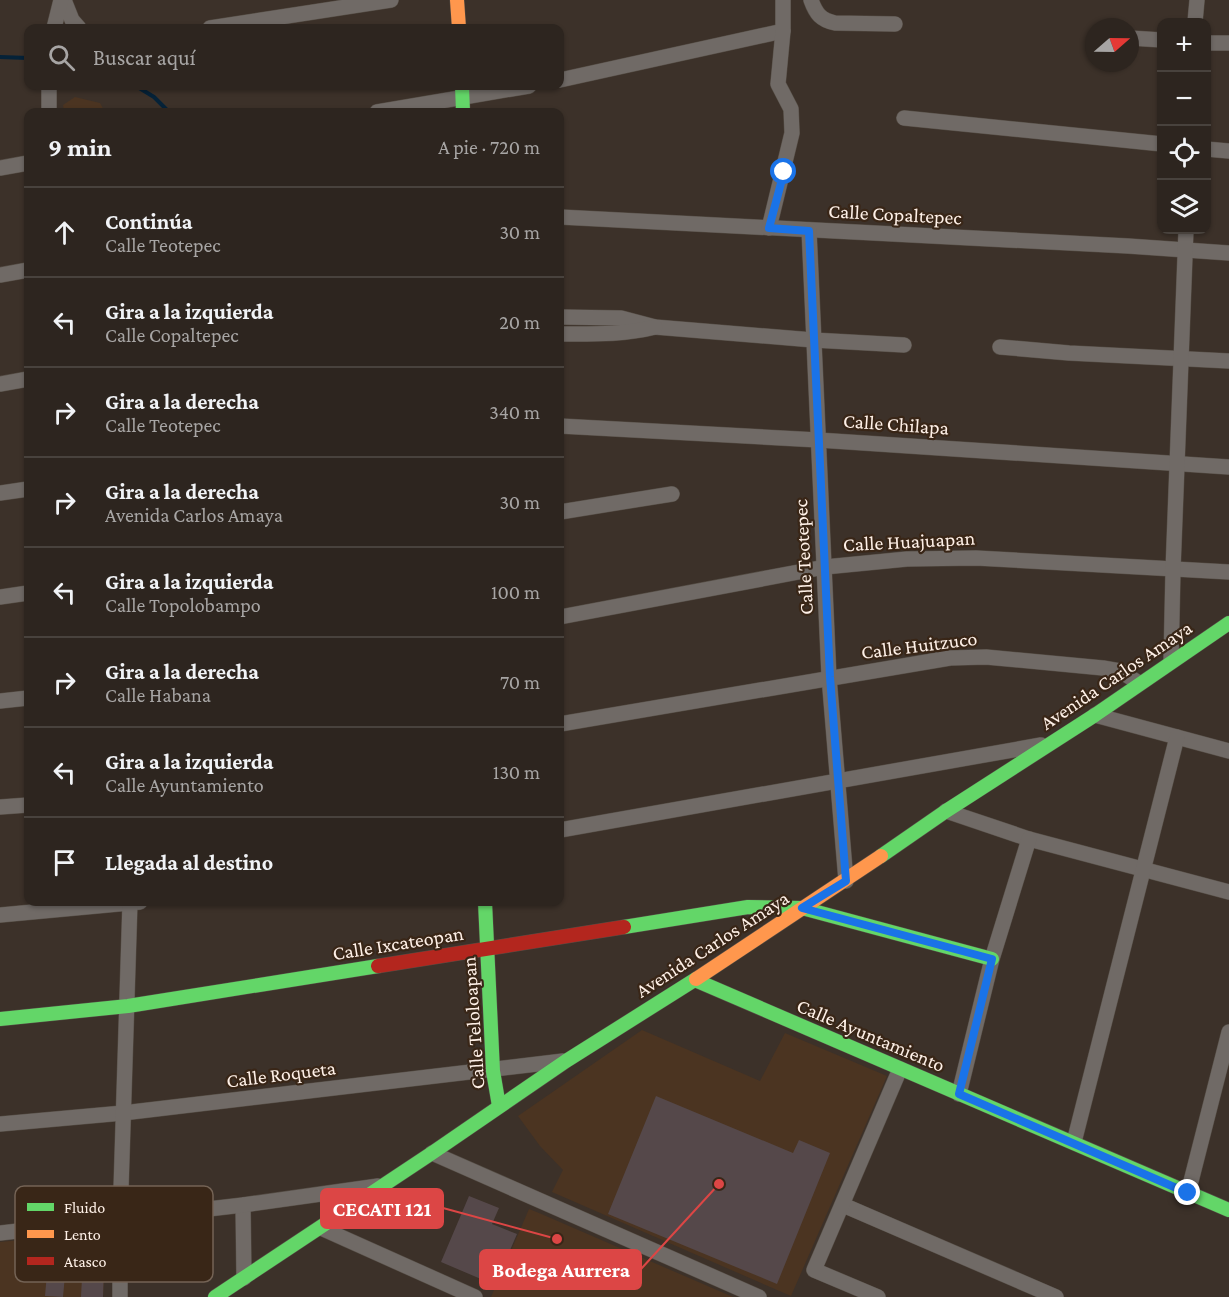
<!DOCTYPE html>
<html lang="es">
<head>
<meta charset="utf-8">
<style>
  :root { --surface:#2d251f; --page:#352d28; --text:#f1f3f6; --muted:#a7a5a4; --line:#48423d }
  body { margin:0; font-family:"Crimson Pro",serif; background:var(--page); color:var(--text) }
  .controls { position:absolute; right:18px; top:18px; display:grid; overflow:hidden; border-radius:12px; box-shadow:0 2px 4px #0004 }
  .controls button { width:54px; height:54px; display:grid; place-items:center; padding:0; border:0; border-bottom:2px solid var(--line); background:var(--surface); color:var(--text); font:30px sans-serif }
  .compass { position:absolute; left:1085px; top:18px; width:54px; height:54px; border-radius:50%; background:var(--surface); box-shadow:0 2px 4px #0004; rotate:70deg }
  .stop { position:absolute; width:18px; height:18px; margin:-14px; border:4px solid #1a73e8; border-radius:50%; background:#fff }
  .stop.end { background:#1a73e8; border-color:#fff; box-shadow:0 2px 6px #0008 }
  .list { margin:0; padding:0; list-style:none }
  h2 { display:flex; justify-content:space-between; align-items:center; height:78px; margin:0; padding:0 24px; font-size:26px }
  h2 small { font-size:20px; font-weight:400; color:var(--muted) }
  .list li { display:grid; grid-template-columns:39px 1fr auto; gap:18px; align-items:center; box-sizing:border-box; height:90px; padding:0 24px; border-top:2px solid var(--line) }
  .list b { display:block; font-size:22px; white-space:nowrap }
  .list p { margin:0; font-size:20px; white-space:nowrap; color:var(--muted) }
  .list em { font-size:20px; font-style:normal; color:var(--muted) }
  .icon { flex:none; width:33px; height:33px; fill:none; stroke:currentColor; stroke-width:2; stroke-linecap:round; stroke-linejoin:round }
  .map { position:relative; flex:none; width:1229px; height:1297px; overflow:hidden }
  .search { position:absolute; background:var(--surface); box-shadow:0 2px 4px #0004; left:24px; top:24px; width:540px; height:66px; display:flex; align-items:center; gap:15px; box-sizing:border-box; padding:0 21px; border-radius:12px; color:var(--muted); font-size:22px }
  .panel { position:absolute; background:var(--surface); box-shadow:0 2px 4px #0004; left:24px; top:108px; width:540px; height:798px; border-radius:12px }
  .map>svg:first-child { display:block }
  .built { fill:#4b3421 }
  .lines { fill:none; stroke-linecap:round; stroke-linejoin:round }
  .stream { stroke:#052238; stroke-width:4 }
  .building { fill:#55484a }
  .street-casing { stroke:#554d45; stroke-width:16 }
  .fast-casing { stroke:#554d45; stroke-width:15 }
  .slow-casing { stroke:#554d45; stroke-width:15 }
  .jam-casing { stroke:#554d45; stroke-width:15 }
  .street { stroke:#706a66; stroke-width:15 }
  .fast { stroke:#63d668; stroke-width:14 }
  .slow { stroke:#ff974d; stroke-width:14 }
  .jam { stroke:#b3261e; stroke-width:14 }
  .route { stroke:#1a73e8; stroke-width:8 }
  .labels { text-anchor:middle; stroke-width:4.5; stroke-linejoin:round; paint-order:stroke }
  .street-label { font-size:20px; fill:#fef0e7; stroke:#392617 }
  .key { fill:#392617; stroke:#746355; stroke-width:1.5 }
  .key-label { font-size:16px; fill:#fef0e7 }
  .leader { fill:none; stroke:#dc4645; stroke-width:2 }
  .callout-dot { fill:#dc4645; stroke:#392617; stroke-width:2 }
  .callout { fill:#dc4645; stroke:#dc4645; stroke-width:2 }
  .callout-label { font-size:21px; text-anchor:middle; font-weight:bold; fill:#fff }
</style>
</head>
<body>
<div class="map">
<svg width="1229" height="1297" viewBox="0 0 1229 1297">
  <rect width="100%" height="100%" fill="#3c3129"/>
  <g class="built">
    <path d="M 75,97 L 100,103 L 105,112 L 64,112 L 63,105 Z"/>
    <path d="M 642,1030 L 760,1081 L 785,1033 L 887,1076 L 791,1296 L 552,1192 L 563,1170 L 540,1146 L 518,1116 Z"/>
    <path d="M 529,1209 L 539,1213 L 733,1297 L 491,1297 Z"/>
    <path d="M 106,1232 L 103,1297 L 0,1297 L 0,1242 Z"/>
  </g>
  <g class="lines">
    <g class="stream">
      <path d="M 0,57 L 28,58"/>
      <path d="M 136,86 L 154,97 L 169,112"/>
    </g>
  </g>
  <g class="building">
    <path d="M 656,1096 L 793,1153 L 799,1140 L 830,1153 L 777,1284 L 608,1214 Z"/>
    <path d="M 469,1196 L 499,1208 L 492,1224 L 517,1234 L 495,1285 L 441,1262 Z"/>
    <path d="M 84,1238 L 105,1239 L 103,1297 L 81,1297 Z"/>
    <path d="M 48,1262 L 66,1264 L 63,1297 L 45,1296 Z"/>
  </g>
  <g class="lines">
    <defs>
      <g id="street">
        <path d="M 64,0 L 72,20 L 79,28"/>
        <path d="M 811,0 C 816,14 821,20 835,23 L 895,24"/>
        <path d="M 1195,22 L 1197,0"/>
        <path d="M 54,28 L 61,0"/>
        <path d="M 210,28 L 391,0"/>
        <path d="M 1130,38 L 1162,40"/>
        <path d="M 1206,43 L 1229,43"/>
        <path d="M 560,80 L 783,31"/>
        <path d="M 49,86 L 49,112"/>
        <path d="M 377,112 L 529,86"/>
        <path d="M 904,118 L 1162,144"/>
        <path d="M 1206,149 L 1229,151"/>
        <path d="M 0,168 L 28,163"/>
        <path d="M 560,217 L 1128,246 L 1229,253"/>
        <path d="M 769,228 L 792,133 L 791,109 L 778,84 L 783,31 L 783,0"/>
        <path d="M 809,230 L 829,677 L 846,881"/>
        <path d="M 0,275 L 28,270"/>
        <path d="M 560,317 L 621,318 L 655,327 L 813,340 L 904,345"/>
        <path d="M 560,334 C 592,334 624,335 655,327"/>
        <path d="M 1000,347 L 1069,353 L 1229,361"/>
        <path d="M 0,384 L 28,379"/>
        <path d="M 560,426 L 818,440 L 1229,467"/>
        <path d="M 0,493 L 28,489"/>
        <path d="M 560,512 L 672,494"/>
        <path d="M 0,597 L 28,593"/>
        <path d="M 560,617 L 825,567 L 907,559 L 976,558 L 1229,572"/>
        <path d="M 1171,661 L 1173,570 L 1186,230"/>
        <path d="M 0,701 L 28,698"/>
        <path d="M 1095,715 L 1229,751"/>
        <path d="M 560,724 L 950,658 L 986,657 L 1103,668 L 1120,671 L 1139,683"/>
        <path d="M 0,807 L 28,805"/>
        <path d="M 946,811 L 1029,839 L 1229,892"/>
        <path d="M 560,830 L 1041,745"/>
        <path d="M 0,915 L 140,902"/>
        <path d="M 959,1094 L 992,959 L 1029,839"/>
        <path d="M 0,1124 L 123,1113 L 563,1061"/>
        <path d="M 1074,1142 L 1177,737"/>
        <path d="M 432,1153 L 759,1297"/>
        <path d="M 1188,1193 L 1229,1032"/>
        <path d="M 243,1205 L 244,1278"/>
        <path d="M 843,1205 L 1056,1297"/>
        <path d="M 321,1228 L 475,1297"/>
        <path d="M 0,1233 L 243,1205 L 378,1186"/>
        <path d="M 120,1297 L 120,1221 L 130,902"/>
        <path d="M 878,1297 L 814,1270 L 900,1069"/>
      </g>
      <g id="fast">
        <path d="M 462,86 L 463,112"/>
        <path d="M 881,856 L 946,811 L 1095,715 L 1229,623"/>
        <path d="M 485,902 L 493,1071 L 499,1106"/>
        <path d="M 624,927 L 748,907 L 802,908 L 992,959"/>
        <path d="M 695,980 L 1229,1210"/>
        <path d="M 0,1019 L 128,1006 L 378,966"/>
        <path d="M 215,1297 L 432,1153 L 566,1061 L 696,979"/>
      </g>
      <g id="slow">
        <path d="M 457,0 L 459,28"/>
        <path d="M 696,979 L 881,856"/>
      </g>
      <path id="jam" d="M 378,966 L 624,927"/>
    </defs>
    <use href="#street" class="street-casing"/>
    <use href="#fast" class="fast-casing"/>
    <use href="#slow" class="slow-casing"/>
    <use href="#jam" class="jam-casing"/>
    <use href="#street" class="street"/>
    <use href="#fast" class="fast"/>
    <use href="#slow" class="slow"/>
    <use href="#jam" class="jam"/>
  </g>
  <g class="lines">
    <path class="route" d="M 784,172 L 769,228 L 809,231 L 830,677 L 846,881 L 802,908 L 992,959 L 959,1094 L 1188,1193"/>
  </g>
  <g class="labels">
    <g class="street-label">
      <text transform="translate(895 214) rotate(3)" y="7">Calle Copaltepec</text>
      <text transform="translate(896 424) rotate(4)" y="7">Calle Chilapa</text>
      <text transform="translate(909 541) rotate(-3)" y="7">Calle Huajuapan</text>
      <text transform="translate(803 557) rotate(-93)" y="7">Calle Teotepec</text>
      <text transform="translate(919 645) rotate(-7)" y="7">Calle Huitzuco</text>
      <text transform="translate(1116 675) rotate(-34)" y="7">Avenida Carlos Amaya</text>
      <text transform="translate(398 943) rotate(-9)" y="7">Calle Ixcateopan</text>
      <text transform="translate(712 944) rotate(-33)" y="7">Avenida Carlos Amaya</text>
      <text transform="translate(473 1023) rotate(-94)" y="7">Calle Teloloapan</text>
      <text transform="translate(871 1035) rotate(23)" y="7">Calle Ayuntamiento</text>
      <text transform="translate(281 1074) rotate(-7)" y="7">Calle Roqueta</text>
    </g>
  </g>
  <rect x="15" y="1186" width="198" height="96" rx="9" class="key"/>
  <rect x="27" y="1203" width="27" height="8" fill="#63d668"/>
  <rect x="27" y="1230" width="27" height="8" fill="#ff974d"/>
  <rect x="27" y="1257" width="27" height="8" fill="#b3261e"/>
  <g class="key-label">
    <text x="64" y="1213">Fluido</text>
    <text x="64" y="1240">Lento</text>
    <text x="64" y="1267">Atasco</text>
  </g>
  <path class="leader" d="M557 1239L443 1208M719 1184L641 1269"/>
  <g class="callout-dot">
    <circle cx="557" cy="1239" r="6"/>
    <circle cx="719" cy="1184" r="6"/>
  </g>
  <g class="callout">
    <rect x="321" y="1189" width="122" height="39" rx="6"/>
    <rect x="480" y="1250" width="161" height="39" rx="6"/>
  </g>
  <g class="callout-label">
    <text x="382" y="1216">CECATI 121</text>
    <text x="561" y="1277">Bodega Aurrera</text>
  </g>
</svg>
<div class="controls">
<button>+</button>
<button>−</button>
<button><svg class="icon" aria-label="locate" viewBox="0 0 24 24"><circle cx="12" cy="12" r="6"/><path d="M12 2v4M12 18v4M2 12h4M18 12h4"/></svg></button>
<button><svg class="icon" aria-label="layers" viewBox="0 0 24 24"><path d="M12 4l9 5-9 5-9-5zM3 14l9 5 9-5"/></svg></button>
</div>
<svg class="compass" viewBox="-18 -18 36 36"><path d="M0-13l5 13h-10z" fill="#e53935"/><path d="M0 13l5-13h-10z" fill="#a7a5a4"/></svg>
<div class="stop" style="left:784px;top:172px"></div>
<div class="stop end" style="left:1188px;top:1193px"></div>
<div class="search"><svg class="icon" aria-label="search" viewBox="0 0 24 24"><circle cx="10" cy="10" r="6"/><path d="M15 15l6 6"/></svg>Buscar aquí</div>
<section class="panel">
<h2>9 min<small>A pie · 720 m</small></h2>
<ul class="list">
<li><svg class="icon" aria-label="ahead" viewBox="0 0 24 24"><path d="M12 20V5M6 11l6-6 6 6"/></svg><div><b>Continúa</b><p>Calle Teotepec</p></div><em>30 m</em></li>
<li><svg class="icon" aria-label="left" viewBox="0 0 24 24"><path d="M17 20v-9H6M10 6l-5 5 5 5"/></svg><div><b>Gira a la izquierda</b><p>Calle Copaltepec</p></div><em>20 m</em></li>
<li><svg class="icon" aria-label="right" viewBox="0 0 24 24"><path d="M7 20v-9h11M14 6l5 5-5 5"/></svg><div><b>Gira a la derecha</b><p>Calle Teotepec</p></div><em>340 m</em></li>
<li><svg class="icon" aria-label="right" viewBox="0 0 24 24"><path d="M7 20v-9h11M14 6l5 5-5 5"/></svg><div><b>Gira a la derecha</b><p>Avenida Carlos Amaya</p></div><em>30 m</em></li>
<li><svg class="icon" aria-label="left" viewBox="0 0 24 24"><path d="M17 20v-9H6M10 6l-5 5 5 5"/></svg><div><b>Gira a la izquierda</b><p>Calle Topolobampo</p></div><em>100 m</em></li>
<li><svg class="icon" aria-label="right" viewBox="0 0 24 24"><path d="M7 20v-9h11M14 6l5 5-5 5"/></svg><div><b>Gira a la derecha</b><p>Calle Habana</p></div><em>70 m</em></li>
<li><svg class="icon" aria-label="left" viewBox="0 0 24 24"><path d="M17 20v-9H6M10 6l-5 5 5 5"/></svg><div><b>Gira a la izquierda</b><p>Calle Ayuntamiento</p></div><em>130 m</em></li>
<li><svg class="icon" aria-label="arrive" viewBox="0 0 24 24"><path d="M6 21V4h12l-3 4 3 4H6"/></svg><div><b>Llegada al destino</b></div></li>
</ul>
</section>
</div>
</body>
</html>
